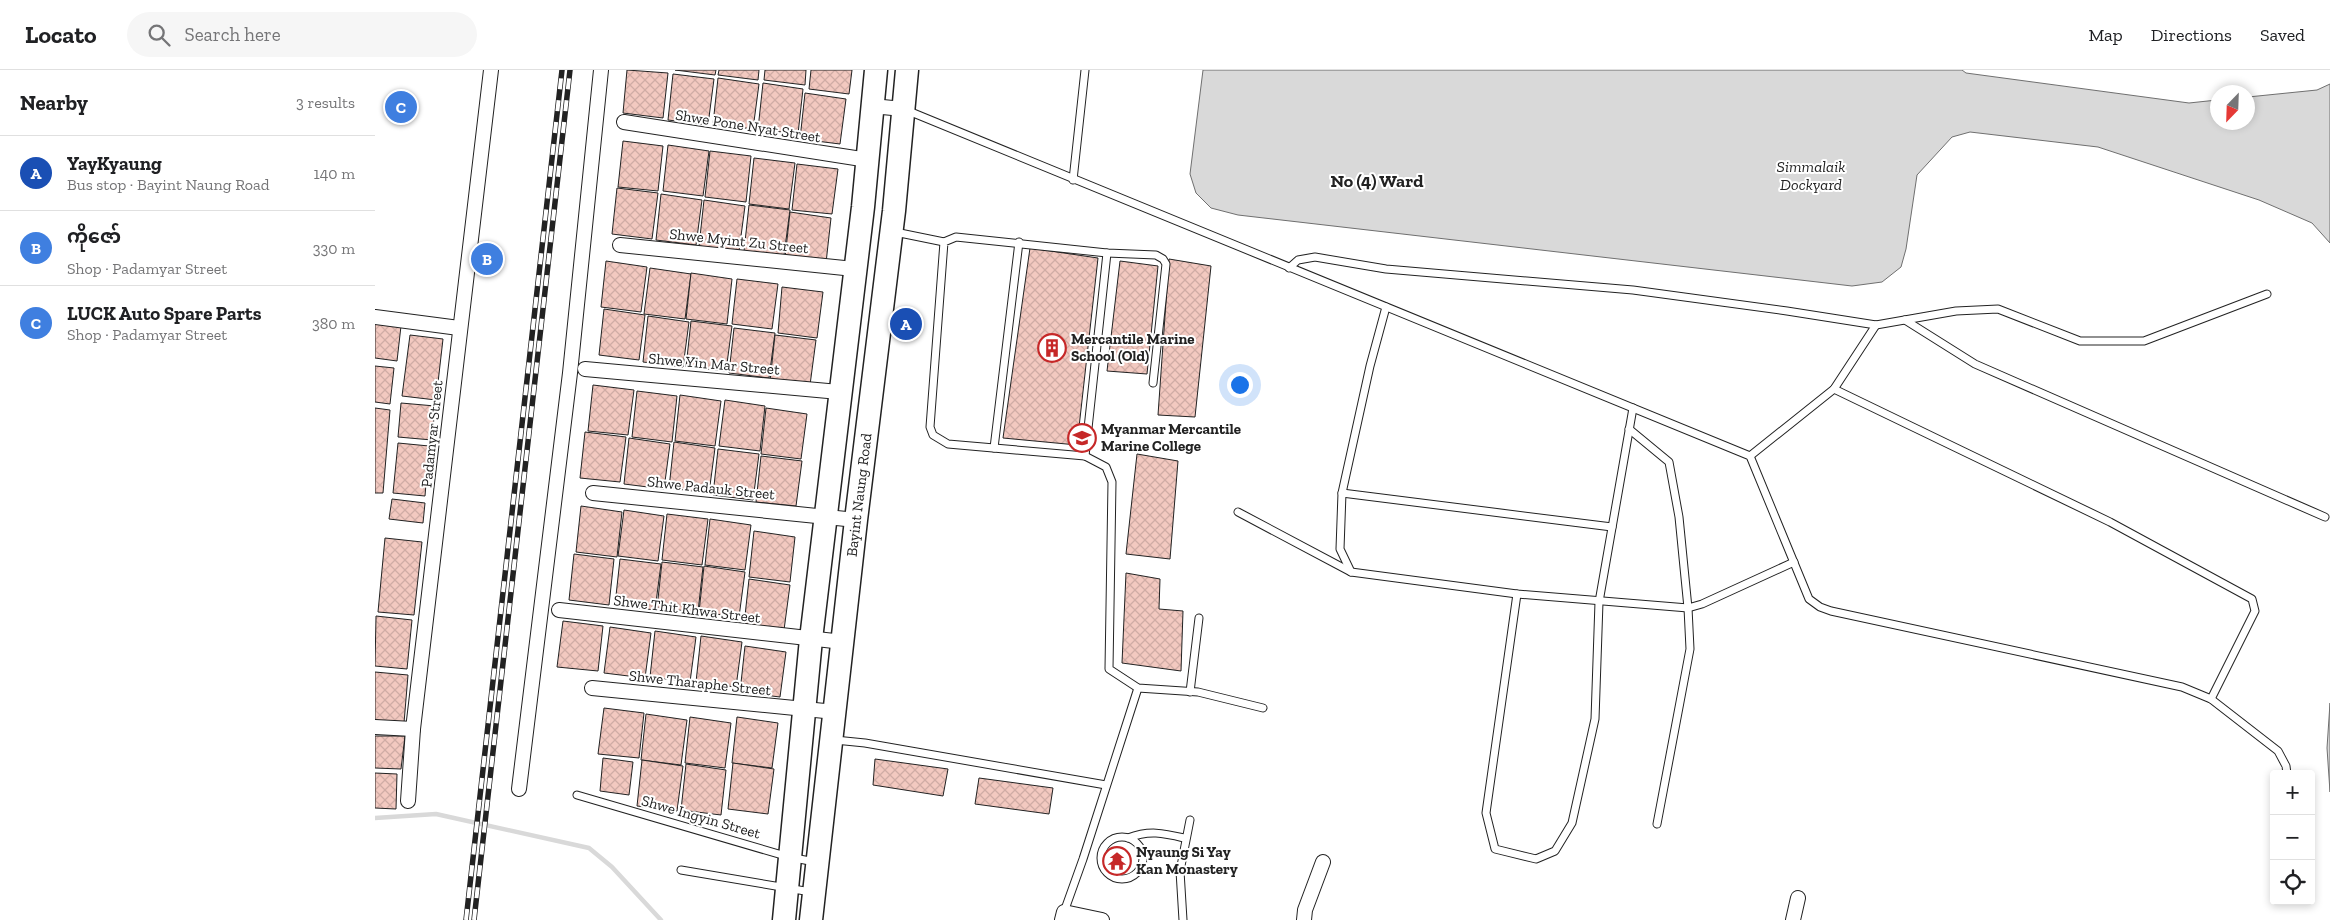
<!DOCTYPE html>
<html lang="en">
<head>
<meta charset="utf-8">
<style>
  :root { --surface:#fff; --page:#f6f6f6; --text:#202124; --muted:#757577; --line:#e0e0e0; --accent:#c62828 }
  body { margin:0; font-family:"Zilla Slab","Noto Sans Myanmar",serif; background:var(--page); color:var(--text) }
  .controls { position:absolute; right:15px; bottom:15px; display:grid; overflow:hidden; border-radius:5px; box-shadow:0 2px 8px #0003 }
  .controls button { width:45px; height:45px; display:grid; place-items:center; padding:0; border:0; border-bottom:1px solid var(--line); background:var(--surface); color:var(--text); font:25px sans-serif }
  .compass { position:absolute; left:1835px; top:15px; width:45px; height:45px; border-radius:50%; background:var(--surface); box-shadow:0 2px 8px #0003; rotate:203deg }
  .you { position:absolute; left:864px; top:314px; width:18px; height:18px; margin:-12px; border:4px solid #fff; border-radius:50%; background:#1a73e8; box-shadow:0 0 0 8px #1a73e833 }
  .badge { display:grid; place-items:center; width:32px; height:32px; border-radius:50%; background:var(--accent); color:#fff; font-size:16px; font-weight:700 }
  .pin { position:absolute; translate:-50% -50%; border:2px solid #fff; box-shadow:0 1px 5px #0006 }
  .list { margin:0; padding:0; list-style:none }
  h2 { display:flex; justify-content:space-between; align-items:center; height:65px; margin:0; padding:0 20px; font-size:21px }
  h2 small { font-size:16px; font-weight:400; color:var(--muted) }
  .list li { display:grid; grid-template-columns:32px 1fr auto; gap:15px; align-items:center; box-sizing:border-box; height:75px; padding:0 20px; border-top:1px solid var(--line) }
  .list b { display:block; font-size:19px; white-space:nowrap }
  .list p { margin:0; font-size:16px; white-space:nowrap; color:var(--muted) }
  .list em { font-size:16px; font-style:normal; color:var(--muted) }
  .icon { flex:none; width:28px; height:28px; fill:none; stroke:currentColor; stroke-width:2; stroke-linecap:round; stroke-linejoin:round }
  .map { position:relative; flex:none; width:1955px; height:850px; overflow:hidden }
  header { display:flex; align-items:center; gap:30px; box-sizing:border-box; height:70px; padding:0 25px; background:var(--surface); border-bottom:1px solid var(--line) }
  header strong { font-size:24px }
  nav { display:flex; gap:28px; margin-inline-start:auto; font-size:18px }
  .search { width:350px; height:45px; background:var(--page); display:flex; align-items:center; gap:12px; box-sizing:border-box; padding:0 18px; border-radius:28px; color:var(--muted); font-size:19px }
  main { display:flex }
  aside { flex:1; background:var(--surface) }
  .map>svg:first-child { display:block }
  .water { fill:#d9d9d9; stroke:#6f6f6f }
  .lines { fill:none; stroke-linecap:round; stroke-linejoin:round }
  .stream { stroke:#d9d9d9; stroke-width:4.5 }
  .building { fill:url(#building-cross-hatch); stroke:#222 }
  .service-casing { stroke:#222; stroke-width:9 }
  .minor-casing { stroke:#222; stroke-width:16 }
  .primary-casing { stroke:#222; stroke-width:25 }
  .service { stroke:#fff; stroke-width:7 }
  .minor { stroke:#fff; stroke-width:14 }
  .primary { stroke:#fff; stroke-width:22 }
  .rail-casing { stroke:#222; stroke-width:5.5 }
  .rail { stroke:#fff; stroke-width:4; stroke-dasharray:11; stroke-linecap:butt }
  .labels { text-anchor:middle; stroke-width:4; stroke-linejoin:round; paint-order:stroke }
  .street-label { font-size:15px; fill:#222; stroke:#fff }
  .poi-label { font-size:15px; font-weight:bold; fill:#222; stroke:#fff; text-anchor:start }
  .water-label { font-size:16px; font-style:italic; fill:#222; stroke:#fff }
  .quarter-label { font-size:18px; font-weight:bold; fill:#222; stroke:#fff }
</style>
</head>
<body>
<header>
<strong>Locato</strong>
<div class="search"><svg class="icon" aria-label="search" viewBox="0 0 24 24"><circle cx="10" cy="10" r="6"/><path d="M15 15l6 6"/></svg>Search here</div>
<nav><a>Map</a><a>Directions</a><a>Saved</a></nav>
</header>
<main>
<aside>
<h2>Nearby<small>3 results</small></h2>
<ul class="list">
<li><span class="badge" style="background:#1a4fb4">A</span><div><b>YayKyaung</b><p>Bus stop · Bayint Naung Road</p></div><em>140 m</em></li>
<li><span class="badge" style="background:#3f7fe0">B</span><div><b>ကိုဇော်</b><p>Shop · Padamyar Street</p></div><em>330 m</em></li>
<li><span class="badge" style="background:#3f7fe0">C</span><div><b>LUCK Auto Spare Parts</b><p>Shop · Padamyar Street</p></div><em>380 m</em></li>
</ul>
</aside>
<div class="map">
<svg width="1955" height="850" viewBox="0 0 1955 850">
  <defs>
    <pattern id="building-cross-hatch" width="8" height="8" patternUnits="userSpaceOnUse" patternTransform="scale(1.25)"><rect width="8" height="8" fill="#f3c9c0"/><path d="M0 0l8 8M0 8l8-8" fill="none" stroke="#d0aca5"/></pattern>
  </defs>
  <rect width="100%" height="100%" fill="#fff"/>
  <g class="water">
    <path d="M 828,0 L 1587,0 L 1591,3 L 1814,33 L 1842,30 L 1842,52 L 1872,52 L 1873,27 L 1942,20 L 1955,14 L 1955,173 L 1937,153 L 1884,130 L 1723,77 L 1595,62 L 1577,67 L 1542,105 L 1531,179 L 1526,197 L 1507,212 L 1477,216 L 863,145 L 836,138 L 821,123 L 815,104 Z"/>
    <path d="M 1955,633 L 1955,722 L 1952,678 Z"/>
  </g>
  <g class="lines">
    <path class="stream" d="M 0,748 L 61,744 L 214,778 L 237,797 L 286,850"/>
  </g>
  <g class="building">
    <path d="M 252,0 L 293,3 L 288,48 L 248,43 Z"/>
    <path d="M 300,0 L 341,0 L 340,5 Z"/>
    <path d="M 344,0 L 384,0 L 383,10 L 343,5 Z"/>
    <path d="M 390,0 L 431,0 L 430,15 L 389,10 Z"/>
    <path d="M 436,0 L 477,0 L 474,24 L 434,19 Z"/>
    <path d="M 298,4 L 339,9 L 333,55 L 293,50 Z"/>
    <path d="M 343,8 L 384,14 L 378,59 L 338,54 Z"/>
    <path d="M 388,13 L 428,19 L 423,64 L 383,59 Z"/>
    <path d="M 430,23 L 471,29 L 465,74 L 425,69 Z"/>
    <path d="M 248,71 L 288,76 L 283,121 L 243,117 Z"/>
    <path d="M 293,75 L 334,81 L 328,126 L 288,121 Z"/>
    <path d="M 335,81 L 376,86 L 371,132 L 330,127 Z"/>
    <path d="M 379,88 L 420,93 L 414,139 L 374,134 Z"/>
    <path d="M 422,94 L 463,99 L 457,144 L 417,140 Z"/>
    <path d="M 242,118 L 283,123 L 277,169 L 237,164 Z"/>
    <path d="M 286,124 L 327,130 L 321,175 L 281,170 Z"/>
    <path d="M 329,130 L 370,136 L 364,181 L 324,176 Z"/>
    <path d="M 374,135 L 415,140 L 409,185 L 369,181 Z"/>
    <path d="M 415,142 L 456,148 L 451,193 L 410,188 Z"/>
    <path d="M 655,178 L 723,188 L 702,375 L 628,368 Z"/>
    <path d="M 794,189 L 836,196 L 820,347 L 783,345 Z"/>
    <path d="M 231,191 L 272,197 L 266,242 L 226,237 Z"/>
    <path d="M 745,191 L 783,196 L 772,304 L 732,301 Z"/>
    <path d="M 275,198 L 316,204 L 310,249 L 269,244 Z"/>
    <path d="M 316,203 L 357,209 L 352,254 L 311,249 Z"/>
    <path d="M 362,209 L 403,214 L 397,259 L 357,254 Z"/>
    <path d="M 407,217 L 448,222 L 442,268 L 403,263 Z"/>
    <path d="M 229,239 L 270,245 L 264,290 L 224,285 Z"/>
    <path d="M 273,246 L 314,252 L 308,297 L 268,292 Z"/>
    <path d="M 316,251 L 357,256 L 351,301 L 311,297 Z"/>
    <path d="M 0,253 L 26,256 L 22,291 L 0,288 Z"/>
    <path d="M 359,258 L 400,263 L 394,308 L 354,303 Z"/>
    <path d="M 35,265 L 68,269 L 61,330 L 27,326 Z"/>
    <path d="M 400,265 L 441,270 L 435,315 L 395,311 Z"/>
    <path d="M 0,296 L 19,298 L 15,334 L 0,332 Z"/>
    <path d="M 218,315 L 259,320 L 253,365 L 213,361 Z"/>
    <path d="M 262,321 L 302,326 L 297,372 L 257,367 Z"/>
    <path d="M 305,325 L 346,331 L 340,376 L 300,371 Z"/>
    <path d="M 350,330 L 390,336 L 385,381 L 344,376 Z"/>
    <path d="M 26,333 L 60,336 L 57,370 L 23,367 Z"/>
    <path d="M 0,338 L 15,340 L 8,423 L 0,423 Z"/>
    <path d="M 391,338 L 432,344 L 426,389 L 386,384 Z"/>
    <path d="M 210,362 L 251,367 L 245,412 L 205,408 Z"/>
    <path d="M 254,368 L 295,374 L 289,419 L 249,414 Z"/>
    <path d="M 299,372 L 340,378 L 334,423 L 294,418 Z"/>
    <path d="M 23,373 L 54,376 L 50,426 L 18,423 Z"/>
    <path d="M 343,379 L 384,384 L 378,430 L 338,425 Z"/>
    <path d="M 762,384 L 803,391 L 795,489 L 751,484 Z"/>
    <path d="M 386,386 L 427,391 L 421,436 L 381,432 Z"/>
    <path d="M 17,429 L 50,433 L 48,453 L 14,449 Z"/>
    <path d="M 206,436 L 247,442 L 242,487 L 201,482 Z"/>
    <path d="M 249,440 L 289,446 L 283,491 L 243,486 Z"/>
    <path d="M 292,444 L 333,449 L 327,495 L 287,490 Z"/>
    <path d="M 335,449 L 376,455 L 370,500 L 330,495 Z"/>
    <path d="M 379,461 L 420,467 L 415,512 L 374,507 Z"/>
    <path d="M 10,468 L 47,472 L 39,545 L 3,542 Z"/>
    <path d="M 199,484 L 239,489 L 234,535 L 194,530 Z"/>
    <path d="M 245,489 L 286,494 L 280,540 L 240,535 Z"/>
    <path d="M 287,492 L 328,497 L 323,542 L 282,538 Z"/>
    <path d="M 329,496 L 370,502 L 364,547 L 324,542 Z"/>
    <path d="M 751,503 L 785,509 L 784,539 L 808,541 L 806,601 L 747,593 Z"/>
    <path d="M 374,509 L 415,515 L 409,560 L 369,555 Z"/>
    <path d="M 1,546 L 37,550 L 32,599 L 0,596 Z"/>
    <path d="M 188,551 L 228,556 L 223,601 L 182,597 Z"/>
    <path d="M 235,557 L 276,563 L 270,608 L 229,603 Z"/>
    <path d="M 280,561 L 321,567 L 315,612 L 275,607 Z"/>
    <path d="M 326,566 L 367,572 L 361,617 L 321,612 Z"/>
    <path d="M 370,576 L 411,582 L 405,627 L 365,622 Z"/>
    <path d="M 0,602 L 33,605 L 29,653 L 0,650 Z"/>
    <path d="M 229,638 L 269,643 L 264,688 L 223,684 Z"/>
    <path d="M 271,644 L 312,650 L 306,695 L 266,690 Z"/>
    <path d="M 315,647 L 356,653 L 350,698 L 310,693 Z"/>
    <path d="M 362,647 L 403,653 L 397,698 L 357,693 Z"/>
    <path d="M 0,666 L 30,666 L 26,699 L 0,698 Z"/>
    <path d="M 228,688 L 258,692 L 254,725 L 225,721 Z"/>
    <path d="M 500,689 L 573,699 L 568,726 L 498,715 Z"/>
    <path d="M 267,690 L 308,696 L 302,741 L 262,736 Z"/>
    <path d="M 358,693 L 399,699 L 393,744 L 353,739 Z"/>
    <path d="M 311,694 L 351,700 L 346,745 L 306,740 Z"/>
    <path d="M 0,703 L 22,704 L 21,739 L 0,738 Z"/>
    <path d="M 604,708 L 678,718 L 674,744 L 600,734 Z"/>
  </g>
  <g class="lines">
    <defs>
      <g id="service">
        <path d="M 531,40 L 1375,386 L 1434,529 L 1445,537 L 1456,541 L 1807,617 L 1836,629 L 1903,681 L 1911,696 L 1912,704"/>
        <path d="M 698,110 L 710,0"/>
        <path d="M 520,162 L 569,172"/>
        <path d="M 914,198 L 923,190 L 940,187 L 1011,199 L 1258,220 L 1412,241 L 1501,255 L 1581,241 L 1623,239 L 1705,271 L 1769,271 L 1892,224"/>
        <path d="M 1530,250 L 1600,294 L 1950,447"/>
        <path d="M 778,313 L 791,194 L 788,189 L 781,185 L 732,183 L 581,167 L 569,172 L 555,357 L 558,365 L 573,374 L 710,386 L 731,397 L 737,412 L 734,599 L 763,618 L 823,622 L 888,638"/>
        <path d="M 1459,319 L 1735,452 L 1877,529 L 1880,541 L 1836,629"/>
        <path d="M 1254,359 L 1294,392 L 1304,447 L 1313,538 L 1315,579 L 1282,754"/>
        <path d="M 619,378 L 644,172"/>
        <path d="M 710,386 L 732,183"/>
        <path d="M 1375,386 L 1459,319 L 1501,255"/>
        <path d="M 967,423 L 1237,457"/>
        <path d="M 863,442 L 976,502 L 1142,524 L 1313,538 L 1327,534 L 1419,492"/>
        <path d="M 976,502 L 965,479 L 967,423 L 995,296 L 1011,237"/>
        <path d="M 1142,524 L 1111,743 L 1120,779 L 1161,789 L 1180,781 L 1197,753 L 1220,649 L 1224,532 L 1258,338"/>
        <path d="M 815,622 L 824,548"/>
        <path d="M 460,670 L 490,673 L 731,715"/>
        <path d="M 202,725 L 414,787 L 440,792"/>
        <circle cx="747" cy="788" r="21"/>
        <path d="M 753,768 C 774,760 788,763 809,768"/>
        <path d="M 306,800 L 436,822"/>
        <path d="M 689,842 L 708,789 L 763,618"/>
        <path d="M 808,850 L 805,801 L 815,750"/>
      </g>
      <g id="minor">
        <path d="M 497,36 L 528,39"/>
        <path d="M 249,52 L 493,90"/>
        <path d="M 245,175 L 479,199"/>
        <path d="M 0,247 L 84,258"/>
        <path d="M 210,299 L 464,322"/>
        <path d="M 218,423 L 481,450"/>
        <path d="M 184,540 L 468,572"/>
        <path d="M 217,618 L 460,642"/>
        <path d="M 0,657 L 38,659"/>
        <path d="M 144,719 L 195,303 L 226,0"/>
        <path d="M 33,731 L 38,659 L 116,0"/>
        <path d="M 687,850 L 689,842 L 727,850"/>
        <path d="M 929,850 L 930,840 L 948,792"/>
        <path d="M 1418,850 L 1423,828"/>
      </g>
      <g id="primary">
        <path d="M 409,850 L 436,569 L 488,137 L 501,0"/>
        <path d="M 436,850 L 481,450 L 519,141 L 532,0"/>
      </g>
    </defs>
    <use href="#service" class="service-casing"/>
    <use href="#minor" class="minor-casing"/>
    <use href="#primary" class="primary-casing"/>
    <use href="#service" class="service"/>
    <use href="#minor" class="minor"/>
    <use href="#primary" class="primary"/>
    <defs>
      <g id="rail">
        <path d="M 91,850 L 187,0"/>
        <path d="M 99,850 L 195,0"/>
      </g>
    </defs>
    <use href="#rail" class="rail-casing"/>
    <use href="#rail" class="rail"/>
  </g>
  <defs>
    <symbol id="building-ring" viewBox="-11 -11 22 22"><circle r="9.5" fill="#fff" stroke="#c62828" stroke-width="1.5"/><path d="M-4-6H4V6H1V3H-1V6H-4ZM-2.5-4.3h1.7v1.8h-1.7ZM.8-4.3h1.7v1.8H.8ZM-2.5-1h1.7V.8h-1.7ZM.8-1h1.7V.8H.8Z" fill="#c62828"/></symbol>
    <symbol id="university-ring" viewBox="-11 -11 22 22"><circle r="9.5" fill="#fff" stroke="#c62828" stroke-width="1.5"/><path d="M0-5L7-2L0 1L-7-2ZM-4 1L0 2.5L4 1V4Q0 6-4 4Z" fill="#c62828"/></symbol>
    <symbol id="temple-ring" viewBox="-11 -11 22 22"><circle r="9.5" fill="#fff" stroke="#c62828" stroke-width="1.5"/><path d="M0-6L5-2H3V0L6.5 2.5H4V6H1.5V3h-3V6H-4V2.5H-6.5L-3 0V-2H-5Z" fill="#c62828"/></symbol>
  </defs>
  <g fill-rule="evenodd">
    <use href="#building-ring" x="661" y="262" width="32" height="32"/>
    <use href="#university-ring" x="691" y="352" width="32" height="32"/>
    <use href="#temple-ring" x="726" y="775" width="32" height="32"/>
  </g>
  <g class="labels">
    <g class="street-label">
      <text transform="translate(373 56) rotate(9)" y="5">Shwe Pone Nyat Street</text>
      <text transform="translate(364 171) rotate(6)" y="5">Shwe Myint Zu Street</text>
      <text transform="translate(339 294) rotate(5)" y="5">Shwe Yin Mar Street</text>
      <text transform="translate(57 364) rotate(-84)" y="5">Padamyar Street</text>
      <text transform="translate(336 418) rotate(6)" y="5">Shwe Padauk Street</text>
      <text transform="translate(484 425) rotate(-83)" y="5">Bayint Naung Road</text>
      <text transform="translate(312 539) rotate(7)" y="5">Shwe Thit Khwa Street</text>
      <text transform="translate(325 613) rotate(6)" y="5">Shwe Tharaphe Street</text>
      <text transform="translate(326 747) rotate(16)" y="5">Shwe Ingyin Street</text>
    </g>
    <g class="poi-label">
      <text x="696" y="274">Mercantile Marine<tspan x="696" dy="17">School (Old)</tspan></text>
      <text x="726" y="364">Myanmar Mercantile<tspan x="726" dy="17">Marine College</tspan></text>
      <text x="761" y="787">Nyaung Si Yay<tspan x="761" dy="17">Kan Monastery</tspan></text>
    </g>
    <g class="water-label">
      <text x="1436" y="102">Simmalaik<tspan x="1436" dy="18">Dockyard</tspan></text>
    </g>
    <g class="quarter-label">
      <text x="1002" y="117">No (4) Ward</text>
    </g>
  </g>
</svg>
<div class="controls">
<button>+</button>
<button>−</button>
<button><svg class="icon" aria-label="locate" viewBox="0 0 24 24"><circle cx="12" cy="12" r="6"/><path d="M12 2v4M12 18v4M2 12h4M18 12h4"/></svg></button>
</div>
<svg class="compass" viewBox="-18 -18 36 36"><path d="M0-13l5 13h-10z" fill="#e53935"/><path d="M0 13l5-13h-10z" fill="#757577"/></svg>
<div class="you"></div>
<div class="pin badge" style="left:531px;top:254px;background:#1a4fb4">A</div>
<div class="pin badge" style="left:112px;top:189px;background:#3f7fe0">B</div>
<div class="pin badge" style="left:26px;top:37px;background:#3f7fe0">C</div>
</div>
</main>
</body>
</html>
